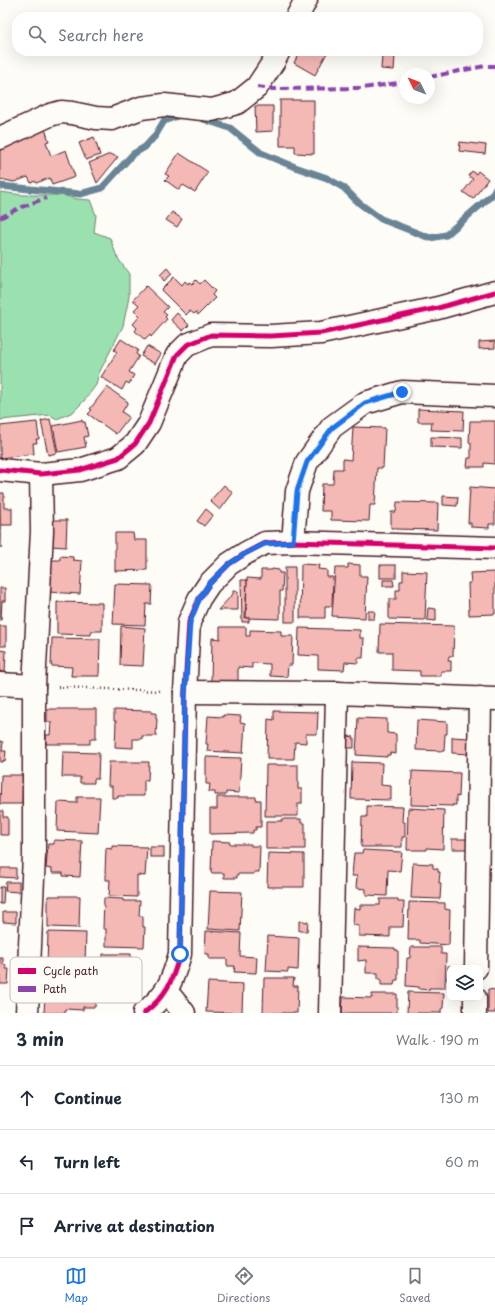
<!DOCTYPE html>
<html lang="en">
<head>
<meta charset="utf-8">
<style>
  :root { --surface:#fff; --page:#f2f2f3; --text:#1f2937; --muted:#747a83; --line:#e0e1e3; --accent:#1a73e8 }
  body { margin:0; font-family:"Playpen Sans",sans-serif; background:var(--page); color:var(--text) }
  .controls { position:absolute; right:12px; bottom:12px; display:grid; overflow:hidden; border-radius:8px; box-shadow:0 4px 16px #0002 }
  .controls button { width:36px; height:36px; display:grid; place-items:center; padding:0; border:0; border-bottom:1px solid var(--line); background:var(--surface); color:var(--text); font:20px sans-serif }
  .compass { position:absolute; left:399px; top:68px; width:36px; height:36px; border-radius:50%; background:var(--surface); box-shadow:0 4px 16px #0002; rotate:313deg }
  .stop { position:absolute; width:12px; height:12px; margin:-9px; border:3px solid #1a73e8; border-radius:50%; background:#fff }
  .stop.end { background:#1a73e8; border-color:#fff; box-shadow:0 1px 4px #0008 }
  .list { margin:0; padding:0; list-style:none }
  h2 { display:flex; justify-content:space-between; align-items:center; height:52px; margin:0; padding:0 16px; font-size:17px }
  h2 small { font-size:13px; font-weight:400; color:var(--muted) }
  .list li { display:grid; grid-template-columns:26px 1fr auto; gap:12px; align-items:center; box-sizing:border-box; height:64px; padding:0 16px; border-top:1px solid var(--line) }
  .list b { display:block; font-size:15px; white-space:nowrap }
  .list em { font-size:13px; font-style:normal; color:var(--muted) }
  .icon { flex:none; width:22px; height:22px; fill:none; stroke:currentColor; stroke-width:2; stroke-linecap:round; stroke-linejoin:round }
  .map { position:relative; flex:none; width:495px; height:1013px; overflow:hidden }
  .search { position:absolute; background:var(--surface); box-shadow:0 4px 16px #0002; left:12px; right:12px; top:12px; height:44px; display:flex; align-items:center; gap:10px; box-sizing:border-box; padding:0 14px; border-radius:16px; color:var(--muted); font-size:15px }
  .sheet { height:244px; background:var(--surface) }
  nav { display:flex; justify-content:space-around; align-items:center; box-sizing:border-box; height:56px; border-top:1px solid var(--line); background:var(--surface); font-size:11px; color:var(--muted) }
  nav a { display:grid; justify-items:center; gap:2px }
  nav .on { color:var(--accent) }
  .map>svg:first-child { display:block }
  .green { fill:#9ae1af; stroke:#72806d }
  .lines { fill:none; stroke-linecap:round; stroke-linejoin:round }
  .stream { stroke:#698495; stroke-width:7 }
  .building { fill:#f4b8b5; stroke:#4a1f2b }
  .minor-casing { stroke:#4a1f2b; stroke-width:25 }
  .path { stroke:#4a1f2b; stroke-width:2.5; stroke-dasharray:1 3; stroke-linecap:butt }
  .minor { stroke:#fdfcf7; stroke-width:22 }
  .quiet { stroke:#8e44ad; stroke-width:4; stroke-dasharray:8 4; stroke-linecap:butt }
  .cycleway-casing { stroke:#fdfcf7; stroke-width:8 }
  .cycleway { stroke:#d6006c; stroke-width:5 }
  .route { stroke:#1a73e8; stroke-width:5 }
  .key { fill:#fdfcf7; stroke:#c7baba; stroke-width:1 }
  .key-label { font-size:11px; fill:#4a1f2b }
</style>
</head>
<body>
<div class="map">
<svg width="495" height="1013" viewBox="0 0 495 1013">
  <rect width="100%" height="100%" fill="#fdfcf7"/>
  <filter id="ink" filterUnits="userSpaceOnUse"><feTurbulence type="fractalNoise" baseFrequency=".025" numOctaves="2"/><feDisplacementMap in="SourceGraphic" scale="8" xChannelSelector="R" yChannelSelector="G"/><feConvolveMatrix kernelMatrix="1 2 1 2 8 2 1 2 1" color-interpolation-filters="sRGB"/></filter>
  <g filter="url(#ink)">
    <path class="green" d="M 0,192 L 23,195 L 62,195 L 77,199 L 90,200 L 96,215 L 94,232 L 110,238 L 117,257 L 129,274 L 129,297 L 123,326 L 99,373 L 96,385 L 84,401 L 73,412 L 57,419 L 50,415 L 0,420 Z"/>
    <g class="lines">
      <g class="stream">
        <path d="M 203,119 L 230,128 L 261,153 L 295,167 L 327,178 L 344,188 L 359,203 L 381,219 L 430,238 L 446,235 L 493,194 L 495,189"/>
        <path d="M 0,186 L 80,194 L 102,188 L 133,154 L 145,147 L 155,136 L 164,121 L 183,114"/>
      </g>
    </g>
    <g class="building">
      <path d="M 300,51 L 328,51 L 315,75 L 294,63 Z"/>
      <path d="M 382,56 L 395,56 L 394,70 L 381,69 Z"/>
      <path d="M 280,100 L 314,100 L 314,154 L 295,153 L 295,146 L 280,146 Z"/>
      <path d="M 255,106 L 273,106 L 273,131 L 256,132 Z"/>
      <path d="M 44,126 L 49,141 L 46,142 L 51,156 L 66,150 L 75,177 L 52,185 L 50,178 L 36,183 L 35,181 L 31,183 L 28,177 L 14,182 L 0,179 L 0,143 Z"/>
      <path d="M 94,137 L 100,155 L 86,160 L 79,143 Z"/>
      <path d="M 460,142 L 486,145 L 485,154 L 459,151 Z"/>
      <path d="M 179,153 L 208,172 L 195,192 L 183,185 L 179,190 L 165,180 L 169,176 L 165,174 Z"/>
      <path d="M 110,154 L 118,157 L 97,183 L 89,163 Z"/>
      <path d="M 472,171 L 476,174 L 478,171 L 488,179 L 473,199 L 463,192 L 473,179 L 468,176 Z"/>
      <path d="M 172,212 L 182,219 L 177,227 L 166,220 Z"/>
      <path d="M 167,268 L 172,274 L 164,281 L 160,275 Z"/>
      <path d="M 174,277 L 182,285 L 185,281 L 188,284 L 189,282 L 192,284 L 196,280 L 200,284 L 204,280 L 215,291 L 212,295 L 215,298 L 198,315 L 196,312 L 194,314 L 190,311 L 186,315 L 161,290 Z"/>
      <path d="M 146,286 L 168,307 L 163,312 L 167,315 L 165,317 L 167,319 L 151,337 L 150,335 L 145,340 L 135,331 L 137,328 L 133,324 L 140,316 L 134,310 L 139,305 L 133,300 Z"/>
      <path d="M 177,313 L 189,325 L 183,331 L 171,320 Z"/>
      <path d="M 121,339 L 138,350 L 136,354 L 139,356 L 129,372 L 134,375 L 129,384 L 126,382 L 122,390 L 101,377 L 117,352 L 114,350 Z"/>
      <path d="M 495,341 L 495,348 L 479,349 L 479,342 Z"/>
      <path d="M 147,346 L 161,354 L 155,364 L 141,356 Z"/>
      <path d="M 107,387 L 128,402 L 122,412 L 129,417 L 116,434 L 88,414 L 92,410 L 90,409 Z"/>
      <path d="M 418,409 L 464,411 L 463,431 L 431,430 L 432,422 L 418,422 Z"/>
      <path d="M 50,419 L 57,453 L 48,455 L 41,421 Z"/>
      <path d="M 82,420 L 82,422 L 85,422 L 88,436 L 84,437 L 86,447 L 58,452 L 53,426 Z"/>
      <path d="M 470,421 L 495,421 L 495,464 L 484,463 L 484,467 L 467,467 L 468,458 L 471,458 L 471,443 L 469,442 Z"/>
      <path d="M 37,422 L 39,439 L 36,439 L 37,443 L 33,443 L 34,454 L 0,458 L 0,426 Z"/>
      <path d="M 353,427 L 385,428 L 383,468 L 377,468 L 375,505 L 370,505 L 369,521 L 331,520 L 331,511 L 321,511 L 322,484 L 333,484 L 334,469 L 343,469 L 343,459 L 351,460 Z"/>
      <path d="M 431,437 L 462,438 L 462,448 L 431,447 Z"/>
      <path d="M 224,485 L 233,493 L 220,510 L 210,501 Z"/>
      <path d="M 470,487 L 495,489 L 495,524 L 489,524 L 489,528 L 471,527 L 471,523 L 468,523 Z"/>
      <path d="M 0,493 L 4,493 L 4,508 L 12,508 L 12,525 L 1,525 L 1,548 Z"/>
      <path d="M 443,496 L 458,497 L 457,506 L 443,505 Z"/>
      <path d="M 397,502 L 438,503 L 437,530 L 396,529 L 396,528 L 391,528 L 391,512 L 396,512 Z"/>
      <path d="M 206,509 L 213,515 L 204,526 L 197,521 Z"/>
      <path d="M 52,520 L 67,520 L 66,547 L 50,546 Z"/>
      <path d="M 115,533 L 133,533 L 134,540 L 147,540 L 147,570 L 115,571 Z"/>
      <path d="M 60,556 L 73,557 L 73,560 L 82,561 L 80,594 L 48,592 L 50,560 L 60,560 Z"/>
      <path d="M 301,564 L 319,565 L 318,569 L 327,570 L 327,577 L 333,577 L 332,606 L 325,606 L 325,618 L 300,618 Z"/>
      <path d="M 348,564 L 360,565 L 360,576 L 367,576 L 365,618 L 332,616 L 335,568 L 348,568 Z"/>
      <rect x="380" y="565" width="16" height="13"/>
      <rect x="285" y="567" width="10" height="55"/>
      <path d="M 272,569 L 279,570 L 279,573 L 283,573 L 282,591 L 280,591 L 280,619 L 246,618 L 247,578 L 261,579 L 261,570 L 272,570 Z"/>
      <path d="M 403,571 L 427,572 L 425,620 L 389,619 L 389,599 L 396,599 L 396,590 L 400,590 L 400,581 L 403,581 Z"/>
      <path d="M 495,572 L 495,614 L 469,615 L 468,583 L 471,583 L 470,573 Z"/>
      <path d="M 241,580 L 247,580 L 245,618 L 249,618 L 249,622 L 242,622 Z"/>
      <path d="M 383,580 L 393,580 L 394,586 L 383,586 Z"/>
      <path d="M 115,584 L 152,585 L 151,604 L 146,604 L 145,625 L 113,624 Z"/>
      <path d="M 0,588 L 5,588 L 5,601 L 2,601 L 1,620 L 0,620 Z"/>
      <path d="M 233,591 L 238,591 L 238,610 L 218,610 L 233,594 Z"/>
      <path d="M 57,602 L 102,603 L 102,631 L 91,631 L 91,635 L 57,634 Z"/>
      <path d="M 428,608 L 436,609 L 436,621 L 427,620 Z"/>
      <path d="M 368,611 L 375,611 L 374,619 L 368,619 Z"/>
      <path d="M 380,624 L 454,626 L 453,656 L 449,656 L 448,661 L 451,661 L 451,671 L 441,671 L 441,676 L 420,676 L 420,671 L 392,670 L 392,652 L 379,652 Z"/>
      <rect x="0" y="626" width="6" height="20"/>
      <path d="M 121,626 L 145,628 L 143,666 L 120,665 Z"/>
      <path d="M 220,627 L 246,627 L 246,636 L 250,636 L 250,630 L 281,631 L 281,636 L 293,636 L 292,665 L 288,665 L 287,677 L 270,676 L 270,664 L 252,663 L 252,668 L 238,667 L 238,682 L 211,681 L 212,638 L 220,639 Z"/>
      <path d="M 299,628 L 360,630 L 360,638 L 364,638 L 363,658 L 358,658 L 358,663 L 345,662 L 344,670 L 318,669 L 318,656 L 298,655 Z"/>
      <path d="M 52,638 L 100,639 L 99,676 L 71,676 L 72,667 L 51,666 Z"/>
      <path d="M 0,650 L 6,651 L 5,672 L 0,672 Z"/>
      <path d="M 47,709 L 96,709 L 96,739 L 90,739 L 90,744 L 46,744 L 46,735 L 50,735 L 51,722 L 47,722 Z"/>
      <path d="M 114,710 L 152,711 L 151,713 L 156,713 L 156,719 L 157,719 L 156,736 L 142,736 L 142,739 L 133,739 L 133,748 L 115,747 L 116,721 L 114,721 Z"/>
      <path d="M 274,711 L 318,712 L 317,734 L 306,734 L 306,743 L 295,742 L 294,759 L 267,759 L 268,719 L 274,720 Z"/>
      <path d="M 223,715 L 241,716 L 240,722 L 245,723 L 243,753 L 207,751 L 208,744 L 206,744 L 208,716 L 223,717 Z"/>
      <path d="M 358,718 L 387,719 L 387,733 L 396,734 L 396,754 L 390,753 L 390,755 L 387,755 L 387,757 L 356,755 Z"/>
      <path d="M 417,720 L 447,722 L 447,734 L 445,734 L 444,751 L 416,750 Z"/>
      <path d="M 348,736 L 354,737 L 354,748 L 347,748 Z"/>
      <path d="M 452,737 L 469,738 L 469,754 L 452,753 Z"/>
      <path d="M 0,741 L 3,742 L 2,751 L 6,751 L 5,761 L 3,760 L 3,762 L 0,762 Z"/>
      <path d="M 63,752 L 99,753 L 98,779 L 94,779 L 94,783 L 80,783 L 80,777 L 62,777 Z"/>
      <path d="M 206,757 L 241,758 L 239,793 L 226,792 L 226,795 L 215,795 L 215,792 L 209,792 L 210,784 L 206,784 Z"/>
      <path d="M 109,762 L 149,762 L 148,780 L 144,780 L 144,796 L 118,796 L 118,798 L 112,798 L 112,786 L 108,786 Z"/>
      <path d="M 352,762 L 382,763 L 381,785 L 391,786 L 391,800 L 351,799 Z"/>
      <path d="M 266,765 L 298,765 L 298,789 L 302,789 L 302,804 L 298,804 L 298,816 L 265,816 Z"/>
      <path d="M 412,771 L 460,773 L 459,797 L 456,796 L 456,805 L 452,805 L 453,806 L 411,805 Z"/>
      <path d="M 1,775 L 23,775 L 22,804 L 0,804 Z"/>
      <path d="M 77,797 L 100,797 L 98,833 L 57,831 L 58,802 L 77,803 Z"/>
      <path d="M 217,797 L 256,797 L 256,800 L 261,800 L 261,827 L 256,827 L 256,830 L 253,830 L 253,833 L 210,834 L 210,809 L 217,809 Z"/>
      <path d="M 367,806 L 403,807 L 402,822 L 405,822 L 405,837 L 402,837 L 402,847 L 361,847 L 362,817 L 367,817 Z"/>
      <path d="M 408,808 L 444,810 L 443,849 L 427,848 L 427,850 L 407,850 Z"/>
      <path d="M 0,811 L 3,811 L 3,817 L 8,817 L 8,835 L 0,835 Z"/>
      <path d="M 282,819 L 301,819 L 301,823 L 305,823 L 305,849 L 266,849 L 266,821 L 282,821 Z"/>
      <rect x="452" y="839" width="16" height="10"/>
      <path d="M 54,840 L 82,841 L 80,877 L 63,876 L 63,873 L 52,873 L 52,869 L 46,868 L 48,844 L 54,844 Z"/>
      <path d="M 212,841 L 230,842 L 230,844 L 251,844 L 251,846 L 260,846 L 259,872 L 254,872 L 254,874 L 237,874 L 237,878 L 224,878 L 224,873 L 211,873 Z"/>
      <path d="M 112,846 L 147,847 L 145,876 L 137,875 L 137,897 L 109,896 L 110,880 L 106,880 L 106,873 L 105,873 L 106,848 L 112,849 Z"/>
      <rect x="150" y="847" width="14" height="10"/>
      <path d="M 363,850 L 402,852 L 400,871 L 388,870 L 387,896 L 366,895 L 366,889 L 356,888 L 357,876 L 352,876 L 354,853 L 362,853 Z"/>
      <path d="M 268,853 L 304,854 L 304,887 L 267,887 Z"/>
      <path d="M 413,863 L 433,864 L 433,868 L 438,869 L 438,872 L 440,872 L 439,883 L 441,883 L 440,899 L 411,898 Z"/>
      <path d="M 1,868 L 16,868 L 16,878 L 0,877 Z"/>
      <path d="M 6,882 L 19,882 L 19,892 L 5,891 Z"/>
      <path d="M 0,887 L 4,887 L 3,904 L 0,904 Z"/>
      <path d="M 210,891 L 242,892 L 240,931 L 208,929 Z"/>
      <path d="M 48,896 L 80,896 L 79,928 L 48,927 Z"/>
      <path d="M 104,898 L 123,899 L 123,901 L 140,901 L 139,916 L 143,916 L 143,927 L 145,927 L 144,947 L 106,946 L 106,929 L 103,929 Z"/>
      <path d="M 380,899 L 398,899 L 398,902 L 404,902 L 403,927 L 390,927 L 390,937 L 359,936 L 359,926 L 353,925 L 354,908 L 360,909 L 360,905 L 380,905 Z"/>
      <path d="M 409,902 L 445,903 L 445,909 L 450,910 L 449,945 L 420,943 L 420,940 L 408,940 Z"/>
      <path d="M 3,912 L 16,912 L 16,923 L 3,922 Z"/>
      <path d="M 299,921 L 308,922 L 307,931 L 299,931 Z"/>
      <path d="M 206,931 L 241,933 L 240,956 L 257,957 L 256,973 L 234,972 L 235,966 L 227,966 L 227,959 L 209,959 L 209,954 L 205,954 Z"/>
      <path d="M 48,932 L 86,933 L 85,964 L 58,964 L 58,967 L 47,967 Z"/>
      <path d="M 268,936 L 299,938 L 298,970 L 288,969 L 288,972 L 266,971 Z"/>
      <path d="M 358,947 L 395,948 L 395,950 L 398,950 L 398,980 L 395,980 L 394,985 L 381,985 L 381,979 L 378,979 L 378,973 L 366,973 L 366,960 L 358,961 Z"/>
      <path d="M 411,947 L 441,947 L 441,954 L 446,954 L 445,988 L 429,988 L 429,990 L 419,989 L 419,987 L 406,986 L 407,958 L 410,958 Z"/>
      <path d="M 103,954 L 131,954 L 131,993 L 102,993 Z"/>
      <path d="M 0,958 L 3,958 L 3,964 L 6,965 L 6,969 L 9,969 L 8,984 L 0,984 Z"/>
      <path d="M 448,966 L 466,967 L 466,968 L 450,968 L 450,981 L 447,980 Z"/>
      <path d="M 89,972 L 97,973 L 95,1007 L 83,1007 L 83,1010 L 65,1009 L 65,1013 L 44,1013 L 46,978 L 56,979 L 56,977 L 88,978 Z"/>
      <path d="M 264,978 L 294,978 L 293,986 L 298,986 L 297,1013 L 263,1013 Z"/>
      <path d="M 208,982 L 243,984 L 242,1013 L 206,1012 Z"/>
      <path d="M 488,989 L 495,990 L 495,1013 L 488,1013 Z"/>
      <path d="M 408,992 L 444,993 L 443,1008 L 441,1009 L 441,1013 L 407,1013 Z"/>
      <path d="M 372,994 L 397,994 L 397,1013 L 342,1013 L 343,997 L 372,998 Z"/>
    </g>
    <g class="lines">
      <defs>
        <g id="minor">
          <path d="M 297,17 L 306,0"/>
          <path d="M 0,138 L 50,115 L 61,112 L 72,113 L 96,118 L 112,119 L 141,108 L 164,105 L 212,110 L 237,103 L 257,87 L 274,61 L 279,51"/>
          <path d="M 0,470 L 41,474 L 80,470 L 118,458 L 135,444 L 149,423 L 177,355 L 187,345 L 211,335 L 271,336 L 321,333 L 438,308 L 495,292"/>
          <path d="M 293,542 L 297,491 L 307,462 L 332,427 L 365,403 L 402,392 L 495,396"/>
          <path d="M 0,684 L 34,686"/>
          <path d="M 185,692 L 337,693 L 495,699"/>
          <path d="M 476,968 L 480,698"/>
          <path d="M 166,991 L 184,1013"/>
          <path d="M 27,1013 L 34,855 L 34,686 L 42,531 L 41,474"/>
          <path d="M 144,1013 C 167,995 172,982 180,954 L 185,692 L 189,622 L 199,599 L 209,584 L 229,564 L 246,553 L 265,543 L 293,542 L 495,548"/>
          <path d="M 330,1013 L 337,693"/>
          <path d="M 475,1013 L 475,998"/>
        </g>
      </defs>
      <use href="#minor" class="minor-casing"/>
      <path class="path" d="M 58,687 L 162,691"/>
      <use href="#minor" class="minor"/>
      <g class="quiet">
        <path d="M 429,77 L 485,66 L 495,66"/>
        <path d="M 257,87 L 273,89 L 363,88 L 405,82"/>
        <path d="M 0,218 L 19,208 L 46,198"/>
      </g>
      <defs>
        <g id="cycleway">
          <path d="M 0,470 L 41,474 L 80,470 L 118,458 L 135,444 L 149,423 L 177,355 L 187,345 L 211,335 L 271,336 L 321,333 L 438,308 L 495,292"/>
          <path d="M 144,1013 C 167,995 172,982 180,954 L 185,692 L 189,622 L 199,599 L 209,584 L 229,564 L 246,553 L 265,543 L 293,542 L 495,548"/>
        </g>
      </defs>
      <use href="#cycleway" class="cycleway-casing"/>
      <use href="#cycleway" class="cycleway"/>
    </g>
  </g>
  <g class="lines" filter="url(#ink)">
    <path class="route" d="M 180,954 L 185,692 L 190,622 L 199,599 L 209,584 L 229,564 L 246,553 L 264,544 L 293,542 L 297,491 L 307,462 L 332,428 L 365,403 L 402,392"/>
  </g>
  <rect x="10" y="957" width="132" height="46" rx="6" class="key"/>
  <rect x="18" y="968" width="18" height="6" fill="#d6006c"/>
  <rect x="18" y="986" width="18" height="6" fill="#8e44ad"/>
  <g class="key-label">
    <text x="43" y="975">Cycle path</text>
    <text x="43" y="993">Path</text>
  </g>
</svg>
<div class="controls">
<button><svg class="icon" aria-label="layers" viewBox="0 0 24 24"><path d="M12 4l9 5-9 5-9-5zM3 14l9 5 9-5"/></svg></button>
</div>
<svg class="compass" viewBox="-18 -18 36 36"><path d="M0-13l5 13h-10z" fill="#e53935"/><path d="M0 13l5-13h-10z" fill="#747a83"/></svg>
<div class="stop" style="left:180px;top:954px"></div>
<div class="stop end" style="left:402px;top:392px"></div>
<div class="search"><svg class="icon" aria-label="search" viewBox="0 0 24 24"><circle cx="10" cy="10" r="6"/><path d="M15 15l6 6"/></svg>Search here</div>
</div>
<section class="sheet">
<h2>3 min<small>Walk · 190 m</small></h2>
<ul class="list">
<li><svg class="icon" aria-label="ahead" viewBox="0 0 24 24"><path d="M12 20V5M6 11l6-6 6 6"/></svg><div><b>Continue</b></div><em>130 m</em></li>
<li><svg class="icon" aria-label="left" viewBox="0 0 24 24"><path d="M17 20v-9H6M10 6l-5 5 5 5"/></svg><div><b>Turn left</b></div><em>60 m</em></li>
<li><svg class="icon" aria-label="arrive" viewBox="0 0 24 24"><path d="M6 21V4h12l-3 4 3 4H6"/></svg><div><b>Arrive at destination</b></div></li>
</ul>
</section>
<nav>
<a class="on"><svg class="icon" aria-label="map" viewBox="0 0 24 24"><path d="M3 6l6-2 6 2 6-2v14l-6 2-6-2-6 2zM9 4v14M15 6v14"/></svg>Map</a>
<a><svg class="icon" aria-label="directions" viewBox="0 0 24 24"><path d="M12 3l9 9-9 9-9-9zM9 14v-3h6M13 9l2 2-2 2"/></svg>Directions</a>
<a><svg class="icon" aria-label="saved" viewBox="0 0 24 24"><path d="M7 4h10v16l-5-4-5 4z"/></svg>Saved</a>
</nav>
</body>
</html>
